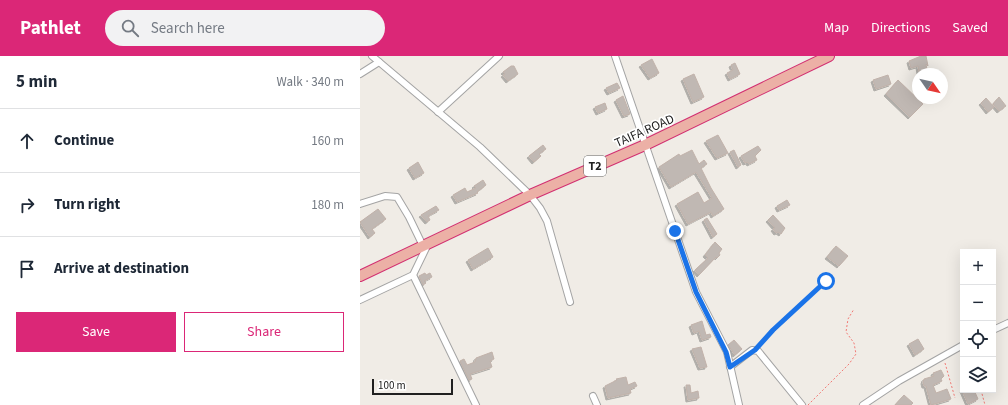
<!DOCTYPE html>
<html lang="en">
<head>
<meta charset="utf-8">
<style>
  :root { --surface:#fff; --page:#f2f2f3; --text:#1f2937; --muted:#747a83; --line:#e0e1e3; --accent:#db2777 }
  body { margin:0; font-family:"Source Sans 3",sans-serif; background:var(--page); color:var(--text) }
  .controls { position:absolute; right:12px; bottom:12px; display:grid; overflow:hidden; border-radius:0px; box-shadow:0 4px 16px #0002 }
  .controls button { width:36px; height:36px; display:grid; place-items:center; padding:0; border:0; border-bottom:1px solid var(--line); background:var(--surface); color:var(--text); font:20px sans-serif }
  .compass { position:absolute; left:552px; top:12px; width:36px; height:36px; border-radius:50%; background:var(--surface); box-shadow:0 4px 16px #0002; rotate:124deg }
  .scale { position:absolute; left:12px; bottom:10px; width:81px; box-sizing:border-box; padding-left:4px; border:2px solid #202020; border-top:0; font-size:11px; line-height:14px; white-space:nowrap; color:#202020; -webkit-text-stroke:3px #fff; paint-order:stroke }
  .stop { position:absolute; width:12px; height:12px; margin:-9px; border:3px solid #1a73e8; border-radius:50%; background:#fff }
  .stop.end { background:#1a73e8; border-color:#fff; box-shadow:0 1px 4px #0008 }
  .list { margin:0; padding:0; list-style:none }
  h2 { display:flex; justify-content:space-between; align-items:center; height:52px; margin:0; padding:0 16px; font-size:17px }
  h2 small { font-size:13px; font-weight:400; color:var(--muted) }
  .list li { display:grid; grid-template-columns:26px 1fr auto; gap:12px; align-items:center; box-sizing:border-box; height:64px; padding:0 16px; border-top:1px solid var(--line) }
  .list b { display:block; font-size:15px; white-space:nowrap }
  .list em { font-size:13px; font-style:normal; color:var(--muted) }
  .actions { display:flex; gap:8px; padding:12px 16px }
  .actions a { flex:1; padding:9px 0; border:1px solid var(--accent); border-radius:0px; text-align:center; font-size:14px; color:var(--accent) }
  .actions .main { background:var(--accent); color:#fff }
  .icon { flex:none; width:22px; height:22px; fill:none; stroke:currentColor; stroke-width:2; stroke-linecap:round; stroke-linejoin:round }
  .map { position:relative; flex:none; width:648px; height:349px; overflow:hidden }
  header { display:flex; align-items:center; gap:24px; box-sizing:border-box; height:56px; padding:0 20px; background:var(--accent); color:#fff }
  header strong { font-size:19px }
  nav { display:flex; gap:22px; margin-inline-start:auto; font-size:14px }
  .search { width:280px; height:36px; background:var(--page); display:flex; align-items:center; gap:10px; box-sizing:border-box; padding:0 14px; border-radius:22px; color:var(--muted); font-size:15px }
  main { display:flex }
  aside { flex:1; background:var(--surface) }
  .map>svg:first-child { display:block }
  .building { fill:#c0b8b3; stroke:#c1b2aa; filter:url(#shadow) }
  .lines { fill:none; stroke-linecap:round; stroke-linejoin:round }
  .minor-casing { stroke:#a4a4a4; stroke-width:8 }
  .trunk-casing { stroke:#d22f71; stroke-width:12 }
  .path { stroke:#f27a75; stroke-width:1; stroke-dasharray:2 2; stroke-linecap:butt }
  .minor { stroke:#fff; stroke-width:6 }
  .trunk { stroke:#ecb0a6; stroke-width:10 }
  .route { stroke:#1a73e8; stroke-width:5 }
  .labels { text-anchor:middle; stroke-width:3.5; stroke-linejoin:round; paint-order:stroke }
  .shield { fill:#fff; stroke:#636363; stroke-width:1 }
  .shield-label { font-size:12px; font-weight:bold; fill:#202020 }
  .street-label { font-size:13px; fill:#202020; stroke:#fff }
</style>
</head>
<body>
<header>
<strong>Pathlet</strong>
<div class="search"><svg class="icon" aria-label="search" viewBox="0 0 24 24"><circle cx="10" cy="10" r="6"/><path d="M15 15l6 6"/></svg>Search here</div>
<nav><a>Map</a><a>Directions</a><a>Saved</a></nav>
</header>
<main>
<aside>
<h2>5 min<small>Walk · 340 m</small></h2>
<ul class="list">
<li><svg class="icon" aria-label="ahead" viewBox="0 0 24 24"><path d="M12 20V5M6 11l6-6 6 6"/></svg><div><b>Continue</b></div><em>160 m</em></li>
<li><svg class="icon" aria-label="right" viewBox="0 0 24 24"><path d="M7 20v-9h11M14 6l5 5-5 5"/></svg><div><b>Turn right</b></div><em>180 m</em></li>
<li><svg class="icon" aria-label="arrive" viewBox="0 0 24 24"><path d="M6 21V4h12l-3 4 3 4H6"/></svg><div><b>Arrive at destination</b></div></li>
</ul>
<div class="actions"><a class="main">Save</a><a>Share</a></div>
</aside>
<div class="map">
<svg width="648" height="349" viewBox="0 0 648 349">
  <defs>
    <filter id="shadow"><feDropShadow dx="-2" dy="2" stdDeviation="0" flood-color="#0004"/></filter>
  </defs>
  <rect width="100%" height="100%" fill="#f0ece6"/>
  <g class="building">
    <path d="M 561,0 L 566,0 L 568,10 L 566,8 L 567,14 L 559,16 L 558,10 L 551,12 L 549,5 Z"/>
    <path d="M 292,3 L 299,17 L 290,22 L 281,9 Z"/>
    <path d="M 375,7 L 380,18 L 370,23 L 367,17 L 373,14 L 371,9 Z"/>
    <path d="M 151,10 L 154,10 L 158,18 L 148,25 L 143,19 L 145,18 L 143,16 Z"/>
    <path d="M 334,18 L 344,41 L 333,46 L 323,23 Z"/>
    <path d="M 528,19 L 531,28 L 516,33 L 513,24 Z"/>
    <path d="M 538,24 L 563,48 L 550,61 L 526,38 Z"/>
    <path d="M 257,27 L 260,32 L 249,37 L 246,32 Z"/>
    <path d="M 263,40 L 270,58 L 264,60 L 256,44 Z"/>
    <path d="M 639,41 L 646,50 L 639,55 L 633,48 Z"/>
    <path d="M 626,42 L 634,51 L 628,56 L 621,47 Z"/>
    <path d="M 245,47 L 247,53 L 238,57 L 235,51 Z"/>
    <path d="M 358,79 L 368,97 L 357,102 L 346,85 Z"/>
    <path d="M 183,89 L 186,93 L 179,98 L 181,100 L 174,106 L 169,100 Z"/>
    <path d="M 398,90 L 401,94 L 395,100 L 397,104 L 389,108 L 388,106 L 385,107 L 381,100 Z"/>
    <path d="M 332,94 L 339,108 L 344,104 L 347,108 L 341,112 L 351,132 L 364,153 L 353,160 L 351,156 L 328,168 L 317,148 L 338,136 L 344,147 L 352,142 L 336,116 L 311,131 L 299,111 L 319,98 L 320,100 Z"/>
    <path d="M 374,94 L 381,109 L 378,111 L 370,96 Z"/>
    <path d="M 58,106 L 64,117 L 55,122 L 49,112 Z"/>
    <path d="M 123,124 L 126,129 L 117,136 L 118,137 L 97,146 L 93,139 L 105,132 L 107,136 L 116,132 L 114,130 Z"/>
    <path d="M 427,144 L 430,149 L 419,154 L 417,150 Z"/>
    <path d="M 76,150 L 79,154 L 68,160 L 70,164 L 67,166 L 61,159 Z"/>
    <path d="M 18,153 L 26,163 L 12,173 L 15,177 L 10,181 L 0,166 Z"/>
    <path d="M 413,159 L 425,172 L 421,178 L 418,176 L 416,177 L 413,173 L 415,172 L 408,164 Z"/>
    <path d="M 347,162 L 357,178 L 353,181 L 344,164 Z"/>
    <path d="M 355,186 L 362,193 L 359,197 L 360,199 L 357,202 L 356,201 L 339,219 L 335,214 L 348,202 L 345,199 Z"/>
    <path d="M 476,190 L 488,200 L 479,210 L 467,201 Z"/>
    <path d="M 128,192 L 133,201 L 113,213 L 108,204 Z"/>
    <path d="M 65,217 L 66,219 L 70,217 L 72,221 L 64,225 L 66,227 L 63,229 L 59,220 Z"/>
    <path d="M 342,265 L 346,279 L 350,278 L 351,281 L 342,284 L 339,275 L 334,277 L 331,269 Z"/>
    <path d="M 558,283 L 564,293 L 555,299 L 549,288 Z"/>
    <path d="M 374,284 L 382,293 L 375,299 L 368,289 Z"/>
    <path d="M 341,291 L 347,311 L 340,312 L 332,293 Z"/>
    <path d="M 132,296 L 134,303 L 130,305 L 132,311 L 110,318 L 112,323 L 109,324 L 100,305 L 104,303 L 107,309 L 115,306 L 116,302 Z"/>
    <path d="M 581,314 L 584,320 L 581,323 L 582,325 L 573,329 L 576,337 L 587,333 L 591,343 L 571,349 L 566,330 L 564,330 L 563,326 L 564,323 L 574,320 L 573,317 Z"/>
    <path d="M 266,321 L 268,329 L 275,326 L 277,330 L 270,333 L 271,337 L 248,342 L 245,330 L 257,324 L 256,323 Z"/>
    <path d="M 326,329 L 330,329 L 331,337 L 338,335 L 339,342 L 328,344 Z"/>
    <path d="M 602,334 L 614,334 L 618,343 L 608,348 Z"/>
    <path d="M 544,339 L 553,347 L 551,349 L 535,349 Z"/>
  </g>
  <g class="lines">
    <defs>
      <g id="minor">
        <path d="M 12,0 L 120,91 L 170,139 L 180,152 L 187,165 L 210,246"/>
        <path d="M 255,0 L 336,236 L 367,296 L 379,349"/>
        <path d="M 0,18 L 19,6"/>
        <path d="M 78,56 L 139,0"/>
        <path d="M 0,148 L 25,140 L 37,141 L 49,161 L 63,190"/>
        <path d="M 53,219 L 116,349"/>
        <path d="M 0,244 L 53,219 L 68,188"/>
        <path d="M 633,274 L 648,267"/>
        <path d="M 370,311 L 392,294 L 398,295 L 442,349"/>
        <path d="M 233,340 L 237,349"/>
        <path d="M 503,349 L 539,325 L 603,289"/>
      </g>
      <path id="trunk" d="M 0,220 L 170,139 L 285,89 L 469,0"/>
    </defs>
    <use href="#minor" class="minor-casing"/>
    <use href="#trunk" class="trunk-casing"/>
    <g class="path">
      <path d="M 400,289 L 467,225"/>
      <path d="M 585,307 L 595,342"/>
      <path d="M 621,334 L 625,349"/>
      <path d="M 448,349 L 489,308 L 496,298 L 494,287 L 486,276 L 488,263 L 494,253"/>
    </g>
    <use href="#minor" class="minor"/>
    <use href="#trunk" class="trunk"/>
  </g>
  <g class="lines">
    <path class="route" d="M 315,175 L 336,236 L 366,296 L 370,311 L 395,294 L 413,274 L 466,225"/>
  </g>
  <g class="labels">
    <rect class="shield" x="224" y="100" width="22" height="20" rx="3"/>
    <g class="shield-label">
      <text x="235" y="114">T2</text>
    </g>
    <g class="street-label">
      <text transform="translate(284 74) rotate(-24)" y="5">TAIFA ROAD</text>
    </g>
  </g>
</svg>
<div class="controls">
<button>+</button>
<button>−</button>
<button><svg class="icon" aria-label="locate" viewBox="0 0 24 24"><circle cx="12" cy="12" r="6"/><path d="M12 2v4M12 18v4M2 12h4M18 12h4"/></svg></button>
<button><svg class="icon" aria-label="layers" viewBox="0 0 24 24"><path d="M12 4l9 5-9 5-9-5zM3 14l9 5 9-5"/></svg></button>
</div>
<svg class="compass" viewBox="-18 -18 36 36"><path d="M0-13l5 13h-10z" fill="#e53935"/><path d="M0 13l5-13h-10z" fill="#747a83"/></svg>
<div class="scale">100 m</div>
<div class="stop" style="left:466px;top:225px"></div>
<div class="stop end" style="left:315px;top:175px"></div>
</div>
</main>
</body>
</html>
